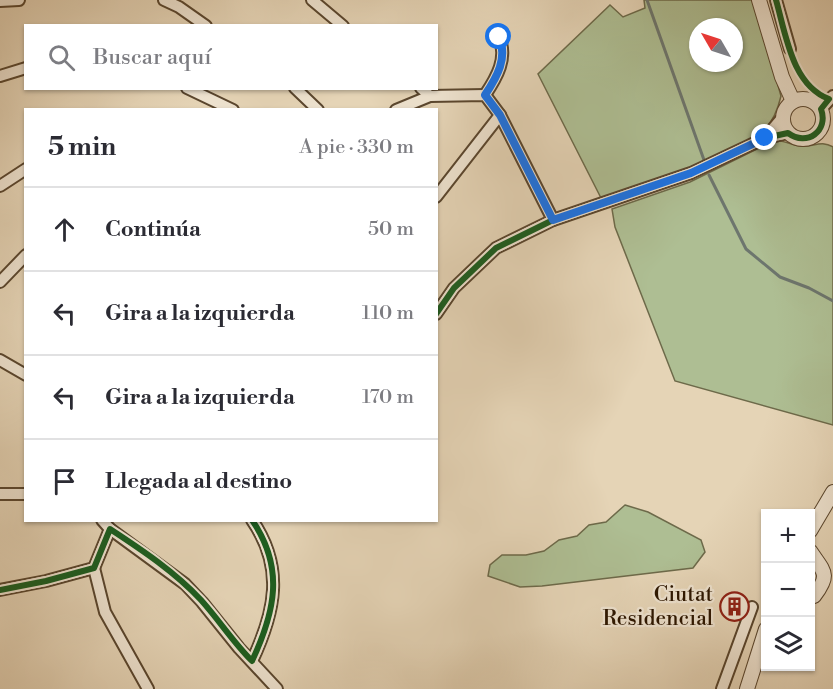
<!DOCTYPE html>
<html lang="es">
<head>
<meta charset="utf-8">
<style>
  :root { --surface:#fff; --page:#f2f2f3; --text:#2b2b33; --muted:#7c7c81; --line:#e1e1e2 }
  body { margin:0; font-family:"Libre Bodoni",serif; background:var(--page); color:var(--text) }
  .controls { position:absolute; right:18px; bottom:18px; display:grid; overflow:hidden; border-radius:0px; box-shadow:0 2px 4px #0004 }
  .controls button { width:54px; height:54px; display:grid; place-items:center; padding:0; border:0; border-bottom:2px solid var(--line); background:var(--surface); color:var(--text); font:30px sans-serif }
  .compass { position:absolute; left:689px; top:18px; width:54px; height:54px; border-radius:50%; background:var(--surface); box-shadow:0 2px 4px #0004; rotate:309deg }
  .stop { position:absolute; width:18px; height:18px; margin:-14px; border:4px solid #1a73e8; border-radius:50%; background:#fff }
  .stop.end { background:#1a73e8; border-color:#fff; box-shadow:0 2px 6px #0008 }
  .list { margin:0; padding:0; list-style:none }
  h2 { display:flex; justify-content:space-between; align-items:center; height:78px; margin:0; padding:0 24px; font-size:26px }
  h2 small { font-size:20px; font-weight:400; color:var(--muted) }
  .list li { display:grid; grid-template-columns:39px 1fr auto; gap:18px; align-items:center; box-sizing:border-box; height:84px; padding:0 24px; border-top:2px solid var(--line) }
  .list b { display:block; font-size:22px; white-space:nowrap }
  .list em { font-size:20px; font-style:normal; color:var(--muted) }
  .icon { flex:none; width:33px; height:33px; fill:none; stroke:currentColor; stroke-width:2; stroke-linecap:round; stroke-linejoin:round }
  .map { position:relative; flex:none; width:833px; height:689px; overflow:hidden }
  .search { position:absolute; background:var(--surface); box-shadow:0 2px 4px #0004; left:24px; top:24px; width:414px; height:66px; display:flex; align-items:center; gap:15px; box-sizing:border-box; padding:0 21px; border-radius:0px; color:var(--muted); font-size:22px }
  .panel { position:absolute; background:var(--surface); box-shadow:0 2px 4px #0004; left:24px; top:108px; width:414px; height:414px; border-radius:0px }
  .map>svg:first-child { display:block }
  .green { fill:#aebe93; stroke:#6d6a4a; stroke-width:1.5; fill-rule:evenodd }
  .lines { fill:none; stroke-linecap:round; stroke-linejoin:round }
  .stream { stroke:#6d766e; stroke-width:3 }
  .minor-casing { stroke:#5a462e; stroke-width:14 }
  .tertiary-casing { stroke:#5a462e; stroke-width:16 }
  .minor { stroke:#eee3d0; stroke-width:10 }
  .tertiary { stroke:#eee3d0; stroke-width:14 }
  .cycleway-casing { stroke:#eee3d0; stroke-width:10 }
  .cycleway { stroke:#1b5e20; stroke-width:6 }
  .route { stroke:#1a73e8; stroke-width:8 }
  .labels { text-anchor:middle; stroke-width:4.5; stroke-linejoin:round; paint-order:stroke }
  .poi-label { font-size:21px; fill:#2c1600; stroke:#eee3d0; text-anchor:end }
</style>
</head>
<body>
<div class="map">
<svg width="833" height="689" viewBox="0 0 833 689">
  <rect width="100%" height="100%" fill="#e5d4b6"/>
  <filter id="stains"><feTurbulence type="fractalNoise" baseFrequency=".00333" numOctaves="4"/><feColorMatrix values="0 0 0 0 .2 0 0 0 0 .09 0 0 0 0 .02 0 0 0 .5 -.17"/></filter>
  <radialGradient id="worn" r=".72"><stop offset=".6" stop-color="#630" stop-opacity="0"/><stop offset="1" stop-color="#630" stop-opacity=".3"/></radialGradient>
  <g class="green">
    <path d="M 644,0 L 754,0 L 781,96 C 778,109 774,120 765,129 C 756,138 743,142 732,148 C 691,167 646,189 601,198 L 538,74 L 610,5 L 623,17 L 645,8 ZM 698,27 L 734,27 L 734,63 L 698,63 Z"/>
    <path d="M 780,141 C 787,142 793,145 800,146 C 812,148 821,139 833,147 L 833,425 L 675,381 L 615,227 L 612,209 L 690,182 L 763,146 Z"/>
    <path d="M 625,505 L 648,512 L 701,540 L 705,552 L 693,568 L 542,586 L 520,587 L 488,576 L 490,565 L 502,555 L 526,555 L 544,551 L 559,540 L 577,536 L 589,525 L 606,522 Z"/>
  </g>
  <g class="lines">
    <g class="stream">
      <path d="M 647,0 L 704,160"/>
      <path d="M 709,175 L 746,249 L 780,277 L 809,288 L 833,301"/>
    </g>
    <defs>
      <g id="minor">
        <path d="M 164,0 L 179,7 L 206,26"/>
        <path d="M 312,0 L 343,26"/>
        <path d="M 776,0 L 790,49"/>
        <path d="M 0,1 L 19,0"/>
        <path d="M 0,76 L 26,68"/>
        <path d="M 187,88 L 233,110"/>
        <path d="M 295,88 L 318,110"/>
        <path d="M 421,88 L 430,96"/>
        <path d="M 485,95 C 497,77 508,58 499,37"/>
        <path d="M 821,109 L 833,96"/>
        <path d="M 396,110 L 430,96 L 485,95 L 500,115 L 553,220"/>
        <path d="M 765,138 L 782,118"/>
        <path d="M 0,186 L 26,169"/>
        <path d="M 436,197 L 500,115"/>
        <path d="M 0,282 L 26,255"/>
        <path d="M 436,314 L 454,288 L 496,248 L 553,220 L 691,173 L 765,138 L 788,133"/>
        <path d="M 0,360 L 26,375"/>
        <path d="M 0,494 L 26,494"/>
        <path d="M 102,520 L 110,529 L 185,584 L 202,602 L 239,648 L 277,689"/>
        <path d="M 94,568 L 105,612 L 148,689"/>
        <path d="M 0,590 L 46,581 L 94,568 L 110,529"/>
        <path d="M 252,661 C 275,612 285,568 252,520"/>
        <path d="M 722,689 L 752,607"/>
      </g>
      <g id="tertiary">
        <path d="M 759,0 L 782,77 L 793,101"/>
        <circle cx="803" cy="119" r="20"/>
        <path d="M 810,531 L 833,492"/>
        <path d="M 810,551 C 824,572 831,574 814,596 L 810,597"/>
        <path d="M 747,689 L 766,629"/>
      </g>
    </defs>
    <use href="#minor" class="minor-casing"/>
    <use href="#tertiary" class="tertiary-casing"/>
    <use href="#minor" class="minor"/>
    <use href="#tertiary" class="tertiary"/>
    <defs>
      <g id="cycleway">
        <path d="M 436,314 L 454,288 L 496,248 L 553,220 L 691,173 L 765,138 L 788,133 C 807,147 829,131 821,109 L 829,99 C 792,85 786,35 776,0"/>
        <path d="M 0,590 L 46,581 L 94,568 L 110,529 C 142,550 175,572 201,600 C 219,620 233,642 252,661 C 275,612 285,568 252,520"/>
      </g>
    </defs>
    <use href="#cycleway" class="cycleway-casing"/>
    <use href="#cycleway" class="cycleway"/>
  </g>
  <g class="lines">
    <path class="route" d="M 499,37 C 508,58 497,77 485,95 L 500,115 L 553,220 L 691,173 L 765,138"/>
  </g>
  <defs>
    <symbol id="building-ring" viewBox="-11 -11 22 22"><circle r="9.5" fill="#eee3d0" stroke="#8f2418" stroke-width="1.5"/><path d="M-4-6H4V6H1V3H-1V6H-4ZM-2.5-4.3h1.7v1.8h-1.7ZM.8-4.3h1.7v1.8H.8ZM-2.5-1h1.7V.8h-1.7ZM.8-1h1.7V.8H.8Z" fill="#8f2418"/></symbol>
  </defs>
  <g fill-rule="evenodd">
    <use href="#building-ring" x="718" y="590" width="33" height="33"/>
  </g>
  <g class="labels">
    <g class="poi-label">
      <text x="713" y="601">Ciutat<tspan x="713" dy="24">Residencial</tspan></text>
    </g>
  </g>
  <rect width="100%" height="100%" filter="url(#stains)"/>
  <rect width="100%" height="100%" fill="url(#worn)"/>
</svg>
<div class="controls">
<button>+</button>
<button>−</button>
<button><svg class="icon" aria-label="layers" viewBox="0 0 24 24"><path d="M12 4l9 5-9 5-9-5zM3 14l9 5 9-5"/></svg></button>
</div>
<svg class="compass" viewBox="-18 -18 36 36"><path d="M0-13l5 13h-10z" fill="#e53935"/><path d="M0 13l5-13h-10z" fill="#7c7c81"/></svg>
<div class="stop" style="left:499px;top:37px"></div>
<div class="stop end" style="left:765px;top:138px"></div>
<div class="search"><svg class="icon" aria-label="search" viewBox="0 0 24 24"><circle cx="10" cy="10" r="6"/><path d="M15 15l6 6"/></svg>Buscar aquí</div>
<section class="panel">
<h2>5 min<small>A pie · 330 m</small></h2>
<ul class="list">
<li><svg class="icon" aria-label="ahead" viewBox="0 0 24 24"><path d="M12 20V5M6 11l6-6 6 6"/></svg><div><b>Continúa</b></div><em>50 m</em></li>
<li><svg class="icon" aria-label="left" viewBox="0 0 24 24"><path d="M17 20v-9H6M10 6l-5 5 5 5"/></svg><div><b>Gira a la izquierda</b></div><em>110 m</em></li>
<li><svg class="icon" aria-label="left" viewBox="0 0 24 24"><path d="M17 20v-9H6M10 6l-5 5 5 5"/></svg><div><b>Gira a la izquierda</b></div><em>170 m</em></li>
<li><svg class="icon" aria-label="arrive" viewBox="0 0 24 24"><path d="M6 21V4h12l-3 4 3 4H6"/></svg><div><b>Llegada al destino</b></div></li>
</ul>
</section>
</div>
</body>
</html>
